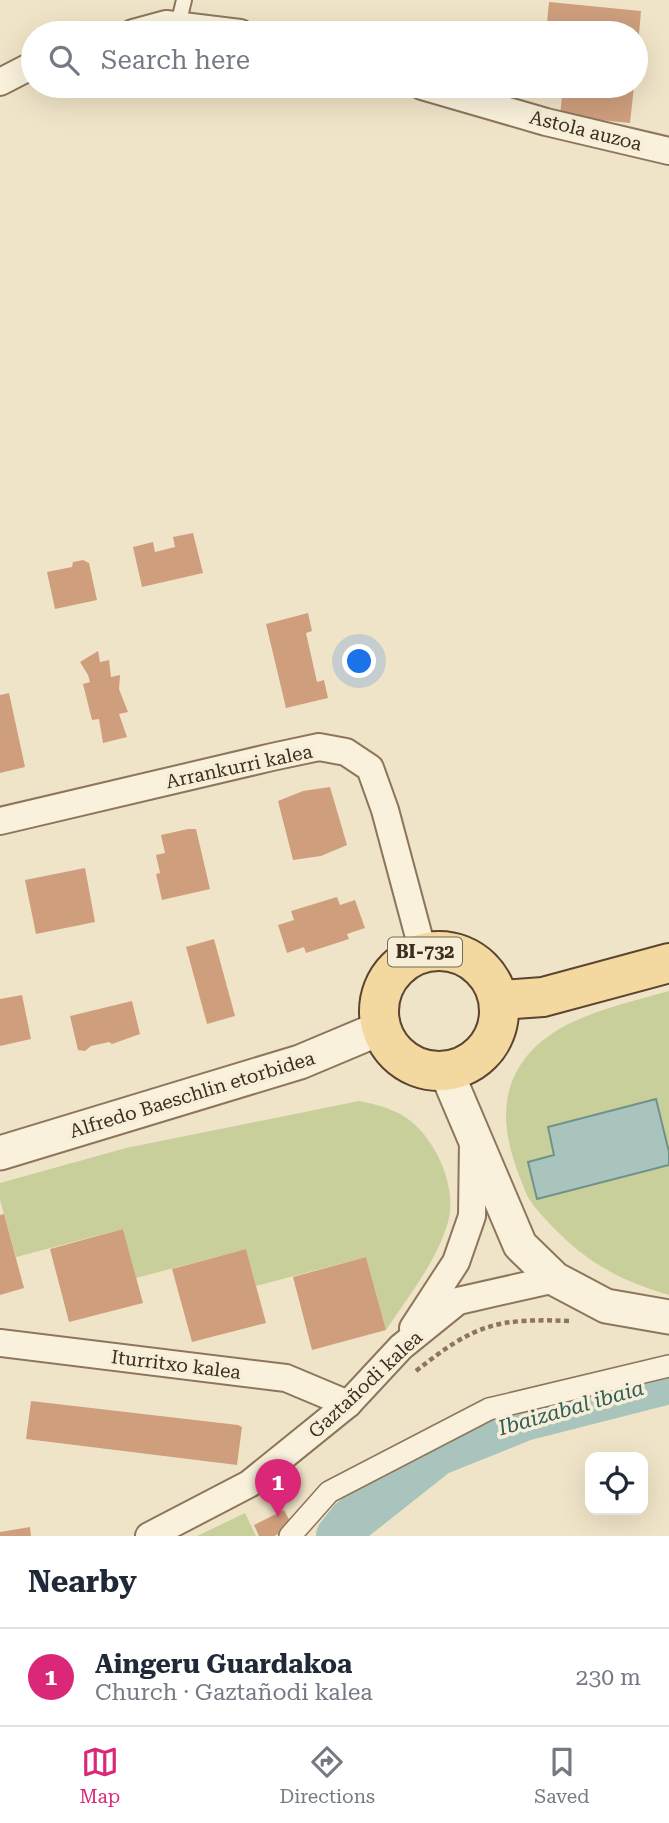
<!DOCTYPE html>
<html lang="en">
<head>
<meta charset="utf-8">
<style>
  :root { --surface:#fff; --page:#f6f6f7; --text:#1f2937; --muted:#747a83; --line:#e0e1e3; --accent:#db2777 }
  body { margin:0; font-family:"Roboto Serif",serif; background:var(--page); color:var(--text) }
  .controls { position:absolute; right:21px; bottom:21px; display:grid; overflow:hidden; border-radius:14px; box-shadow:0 7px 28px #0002 }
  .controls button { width:63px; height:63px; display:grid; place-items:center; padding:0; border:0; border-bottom:2px solid var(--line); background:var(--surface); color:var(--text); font:35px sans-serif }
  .you { position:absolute; left:360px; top:662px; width:24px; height:24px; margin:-18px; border:5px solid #fff; border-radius:50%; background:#1a73e8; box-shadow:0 0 0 10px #1a73e833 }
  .badge { display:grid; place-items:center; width:46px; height:46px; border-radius:50%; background:var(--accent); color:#fff; font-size:23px; font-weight:700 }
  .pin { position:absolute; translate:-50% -58px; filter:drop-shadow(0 2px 4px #0008) }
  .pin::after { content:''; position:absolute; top:37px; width:24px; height:21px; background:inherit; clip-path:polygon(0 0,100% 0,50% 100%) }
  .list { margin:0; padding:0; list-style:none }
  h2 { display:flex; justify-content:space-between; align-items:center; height:91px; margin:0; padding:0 28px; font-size:30px }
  h2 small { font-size:23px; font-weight:400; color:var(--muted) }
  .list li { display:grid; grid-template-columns:46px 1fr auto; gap:21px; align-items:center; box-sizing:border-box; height:98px; padding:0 28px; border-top:2px solid var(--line) }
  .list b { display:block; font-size:26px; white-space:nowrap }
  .list p { margin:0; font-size:23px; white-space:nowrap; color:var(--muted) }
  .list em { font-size:23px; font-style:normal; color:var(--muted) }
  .icon { flex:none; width:38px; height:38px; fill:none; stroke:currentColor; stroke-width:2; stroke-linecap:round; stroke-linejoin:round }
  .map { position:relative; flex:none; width:669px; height:1536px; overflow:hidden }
  .search { position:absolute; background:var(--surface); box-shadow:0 7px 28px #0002; left:21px; right:21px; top:21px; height:77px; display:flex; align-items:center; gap:18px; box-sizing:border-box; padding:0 24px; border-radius:38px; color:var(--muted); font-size:26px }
  .sheet { height:189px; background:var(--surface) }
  nav { display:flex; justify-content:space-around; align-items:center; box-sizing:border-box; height:98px; border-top:2px solid var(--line); background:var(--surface); font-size:19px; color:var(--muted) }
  nav a { display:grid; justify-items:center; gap:4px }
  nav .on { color:var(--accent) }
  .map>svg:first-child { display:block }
  .green { fill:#c9cf9b }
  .water { fill:#a9c4bc; stroke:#6f938a; stroke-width:2 }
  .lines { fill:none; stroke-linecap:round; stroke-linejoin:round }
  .river { stroke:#a9c4bc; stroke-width:46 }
  .building { fill:#cf9f7d }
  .service-casing { stroke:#8d765c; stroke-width:18 }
  .pedestrian-casing { stroke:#8d765c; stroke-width:24 }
  .minor-casing { stroke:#8d765c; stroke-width:30 }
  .tertiary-casing { stroke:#8d765c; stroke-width:37 }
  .primary-casing { stroke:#5b4430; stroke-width:42 }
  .path { stroke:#8d765c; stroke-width:4.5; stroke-dasharray:5 3.5; stroke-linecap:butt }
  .service { stroke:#faf1dc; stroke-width:14 }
  .pedestrian { stroke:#faf1dc; stroke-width:21 }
  .minor { stroke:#faf1dc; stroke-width:26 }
  .tertiary { stroke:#faf1dc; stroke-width:33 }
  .primary { stroke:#f3d9a0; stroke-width:38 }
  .labels { text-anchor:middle; stroke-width:7; stroke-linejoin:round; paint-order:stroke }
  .shield { fill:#f7eed8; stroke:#756857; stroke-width:2 }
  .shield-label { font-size:18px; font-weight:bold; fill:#3d2e20 }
  .street-label { font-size:19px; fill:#3d2e20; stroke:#f7eed8 }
  .water-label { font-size:21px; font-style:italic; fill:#2f5d5a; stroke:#f7eed8 }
</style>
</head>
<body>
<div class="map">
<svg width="669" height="1536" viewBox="0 0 669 1536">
  <rect width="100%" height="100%" fill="#f0e4c8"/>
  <g class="green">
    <path d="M 669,991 L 669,1295 C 637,1286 605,1272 579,1251 C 565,1240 541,1216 531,1202 C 526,1195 523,1185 520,1178 C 505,1139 497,1098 523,1061 C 554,1017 621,1005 669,991 Z"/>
    <path d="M 359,1101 C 375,1104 391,1108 405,1117 C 435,1136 458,1187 448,1222 C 437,1261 408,1297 386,1330 L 366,1257 L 256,1286 L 246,1249 L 136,1278 L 123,1229 L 16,1257 L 0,1200 L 0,1183 L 126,1148 Z"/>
    <path d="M 245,1513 L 256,1536 L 197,1536 Z"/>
  </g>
  <path class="water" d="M 656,1099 L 669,1152 L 669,1165 L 537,1199 L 528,1162 L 554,1155 L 548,1127 Z"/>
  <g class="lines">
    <path class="river" d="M 339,1536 L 351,1521 L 437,1453 L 524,1418 L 669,1381"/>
  </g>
  <g class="building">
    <path d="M 549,2 L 641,11 L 638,46 L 636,33 L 546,33 Z"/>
    <path d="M 563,86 L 634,86 L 630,123 L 560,116 Z"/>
    <path d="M 193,533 L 203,573 L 142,587 L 133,547 L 153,542 L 155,552 L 175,547 L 173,537 Z"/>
    <path d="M 83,560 L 89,563 L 97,600 L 55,609 L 47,572 L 72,567 L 73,562 Z"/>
    <path d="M 308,613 L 312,631 L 306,633 L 317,682 L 324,680 L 328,698 L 286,708 L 266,624 Z"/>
    <path d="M 98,651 L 100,662 L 109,660 L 111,677 L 120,675 L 119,689 L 128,712 L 119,714 L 127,737 L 103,743 L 99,719 L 92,720 L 83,684 L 90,682 L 88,675 L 80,662 Z"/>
    <path d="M 9,693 L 25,767 L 0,773 L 0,695 Z"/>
    <path d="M 330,787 L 347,845 L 321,856 L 293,860 L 278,801 L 303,791 Z"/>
    <path d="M 188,829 L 196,829 L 210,889 L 162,900 L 156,874 L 160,873 L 156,855 L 165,853 L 161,835 Z"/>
    <path d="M 85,868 L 95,922 L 36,934 L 25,880 Z"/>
    <path d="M 337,897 L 340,905 L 355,900 L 365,928 L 347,934 L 349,939 L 306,953 L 304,947 L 287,953 L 278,925 L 294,920 L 291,911 Z"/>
    <path d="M 214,939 L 235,1016 L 207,1024 L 186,947 Z"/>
    <path d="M 22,995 L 31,1039 L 0,1046 L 0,999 Z"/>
    <path d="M 132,1001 L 140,1034 L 112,1044 L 109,1042 L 91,1046 L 85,1051 L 78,1050 L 70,1016 Z"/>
    <path d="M 4,1214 L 24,1288 L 0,1295 L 0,1215 Z"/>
    <path d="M 123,1229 L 143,1303 L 69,1322 L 50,1249 Z"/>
    <path d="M 246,1249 L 266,1323 L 192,1342 L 172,1269 Z"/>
    <path d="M 366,1257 L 386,1330 L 312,1350 L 293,1277 Z"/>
    <path d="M 31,1401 L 238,1425 L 242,1427 L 237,1465 L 26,1439 Z"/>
    <path d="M 284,1510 L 293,1527 L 274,1536 L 259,1536 L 254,1525 Z"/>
    <path d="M 30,1527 L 31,1536 L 0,1536 L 0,1532 Z"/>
  </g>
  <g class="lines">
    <defs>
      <path id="service" d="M 178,25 L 184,0"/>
      <path id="pedestrian" d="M 290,1536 L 329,1492 L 489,1409 L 669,1366"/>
      <g id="minor">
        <path d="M 133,33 L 166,24 L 240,33"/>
        <path d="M 0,82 L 33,65"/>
        <path d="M 422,86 L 546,122 L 669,151"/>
        <path d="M 0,821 L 272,757 L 319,747 L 346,752 L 370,768 L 385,810 L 423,952"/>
        <path d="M 413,1328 L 456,1262 L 472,1216 L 473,1140"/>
        <path d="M 0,1343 L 286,1378 L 348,1404"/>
        <path d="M 149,1536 L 249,1484 L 348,1404 L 401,1347 L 458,1301 L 555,1279"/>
      </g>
      <g id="tertiary">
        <path d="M 446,1071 L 520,1245 L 555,1279 L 606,1306 L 669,1317"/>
        <path d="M 0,1153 L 300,1062 L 381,1028"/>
      </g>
      <g id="primary">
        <circle cx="439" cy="1011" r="60"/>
        <path d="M 500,1000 L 543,997 L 669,963"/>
      </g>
    </defs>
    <use href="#service" class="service-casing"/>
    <use href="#pedestrian" class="pedestrian-casing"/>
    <use href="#minor" class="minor-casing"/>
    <use href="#tertiary" class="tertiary-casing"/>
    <use href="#primary" class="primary-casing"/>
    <path class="path" d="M 416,1371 C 475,1324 496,1318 571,1321"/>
    <use href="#service" class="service"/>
    <use href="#pedestrian" class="pedestrian"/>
    <use href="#minor" class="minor"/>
    <use href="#tertiary" class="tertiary"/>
    <use href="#primary" class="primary"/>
  </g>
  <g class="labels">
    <rect class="shield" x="388" y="937.5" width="74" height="29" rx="5"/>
    <g class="shield-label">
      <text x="425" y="958">BI-732</text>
    </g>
    <g class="street-label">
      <text transform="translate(586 130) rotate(14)" y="7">Astola auzoa</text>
      <text transform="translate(239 766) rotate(-12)" y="7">Arrankurri kalea</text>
      <text transform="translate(192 1094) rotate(-17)" y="7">Alfredo Baeschlin etorbidea</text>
      <text transform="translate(176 1364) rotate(7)" y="7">Iturritxo kalea</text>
      <text transform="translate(365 1384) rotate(-43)" y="7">Gaztañodi kalea</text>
    </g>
    <g class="water-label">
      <text transform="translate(571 1408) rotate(-16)" y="7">Ibaizabal ibaia</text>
    </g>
  </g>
</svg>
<div class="controls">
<button><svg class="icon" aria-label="locate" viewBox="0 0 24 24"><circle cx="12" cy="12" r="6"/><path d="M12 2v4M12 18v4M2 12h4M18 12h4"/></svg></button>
</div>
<div class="you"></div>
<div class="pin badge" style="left:278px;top:1517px">1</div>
<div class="search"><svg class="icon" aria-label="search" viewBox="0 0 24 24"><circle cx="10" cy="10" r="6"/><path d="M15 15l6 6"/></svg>Search here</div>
</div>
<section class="sheet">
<h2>Nearby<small></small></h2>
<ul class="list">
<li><span class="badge">1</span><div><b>Aingeru Guardakoa</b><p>Church · Gaztañodi kalea</p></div><em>230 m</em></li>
</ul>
</section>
<nav>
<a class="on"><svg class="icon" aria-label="map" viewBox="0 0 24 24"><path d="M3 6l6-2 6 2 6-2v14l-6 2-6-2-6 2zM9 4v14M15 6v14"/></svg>Map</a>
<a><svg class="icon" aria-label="directions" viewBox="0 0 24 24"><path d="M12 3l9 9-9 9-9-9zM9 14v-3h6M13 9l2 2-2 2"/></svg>Directions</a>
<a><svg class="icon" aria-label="saved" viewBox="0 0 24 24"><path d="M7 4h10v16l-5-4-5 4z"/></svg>Saved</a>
</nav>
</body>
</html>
